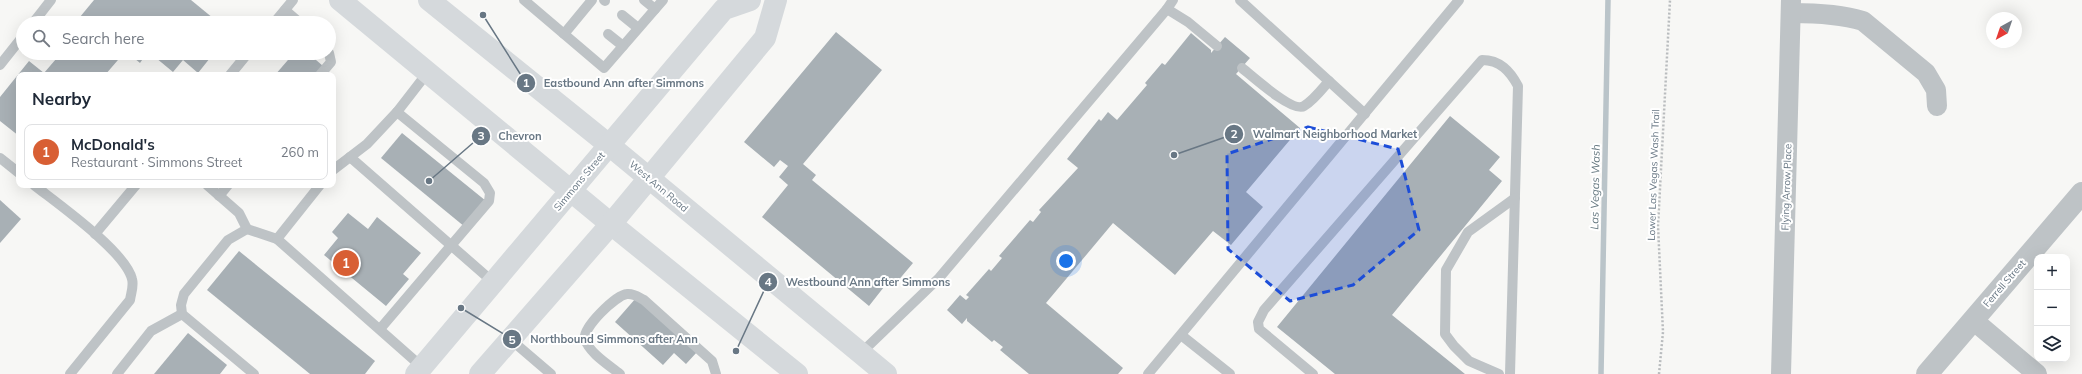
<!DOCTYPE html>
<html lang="en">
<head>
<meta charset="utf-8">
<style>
  :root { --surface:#fff; --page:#f6f6f7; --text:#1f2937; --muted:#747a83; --line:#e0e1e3; --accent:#d85f34 }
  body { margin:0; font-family:Mulish,sans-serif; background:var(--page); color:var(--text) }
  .controls { position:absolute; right:12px; bottom:12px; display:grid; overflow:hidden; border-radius:8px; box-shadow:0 4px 16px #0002 }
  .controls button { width:36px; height:36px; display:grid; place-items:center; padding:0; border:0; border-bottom:1px solid var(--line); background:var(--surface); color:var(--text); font:20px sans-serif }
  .compass { position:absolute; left:1986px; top:12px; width:36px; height:36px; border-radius:50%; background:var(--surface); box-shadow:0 4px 16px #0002; rotate:220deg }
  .you { position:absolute; left:1066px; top:261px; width:14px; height:14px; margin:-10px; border:3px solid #fff; border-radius:50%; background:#1a73e8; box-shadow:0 0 0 6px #1a73e833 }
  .badge { display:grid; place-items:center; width:26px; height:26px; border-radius:50%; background:var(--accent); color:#fff; font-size:13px; font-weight:700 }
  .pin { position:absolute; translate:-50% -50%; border:2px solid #fff; box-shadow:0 1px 4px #0006 }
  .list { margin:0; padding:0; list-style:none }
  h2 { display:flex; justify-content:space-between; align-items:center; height:52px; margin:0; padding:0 16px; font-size:17px }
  h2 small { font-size:13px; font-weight:400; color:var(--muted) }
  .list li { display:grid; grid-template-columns:26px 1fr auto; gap:12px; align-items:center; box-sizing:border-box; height:56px; margin:0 8px 8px; padding:0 8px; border:1px solid var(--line); border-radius:8px }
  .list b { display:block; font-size:15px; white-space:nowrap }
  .list p { margin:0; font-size:13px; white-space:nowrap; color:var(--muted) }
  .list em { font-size:13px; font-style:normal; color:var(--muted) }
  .icon { flex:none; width:22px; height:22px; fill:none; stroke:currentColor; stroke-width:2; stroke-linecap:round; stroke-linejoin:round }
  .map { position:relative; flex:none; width:2082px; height:374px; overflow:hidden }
  .search { position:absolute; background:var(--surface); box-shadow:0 4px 16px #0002; left:16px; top:16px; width:320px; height:44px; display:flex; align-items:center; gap:10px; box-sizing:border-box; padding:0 14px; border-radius:22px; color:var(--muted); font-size:15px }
  .panel { position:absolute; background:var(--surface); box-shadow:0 4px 16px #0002; left:16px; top:72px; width:320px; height:116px; border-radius:8px }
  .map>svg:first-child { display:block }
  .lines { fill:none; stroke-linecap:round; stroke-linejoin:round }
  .stream { stroke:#bac4c9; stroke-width:5.5 }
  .building { fill:#a8b0b5 }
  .path { stroke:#b9bcbe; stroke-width:2.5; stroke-dasharray:2 2; stroke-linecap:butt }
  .service { stroke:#bec3c6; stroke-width:10 }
  .minor { stroke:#bec3c6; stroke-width:20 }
  .tertiary { stroke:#bec3c6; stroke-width:22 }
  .primary { stroke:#d5d9dc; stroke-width:22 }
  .marked { fill:#1d4ed8; fill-opacity:0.2; stroke:#1d4ed8; stroke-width:3; stroke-dasharray:8 5; stroke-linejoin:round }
  .labels { text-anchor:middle; stroke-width:4; stroke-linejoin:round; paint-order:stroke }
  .street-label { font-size:10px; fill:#687784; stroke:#fff }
  .water-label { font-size:11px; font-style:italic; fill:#64777f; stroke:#fff }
  .leader { fill:none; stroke:#687784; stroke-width:1.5 }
  .callout-dot { fill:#687784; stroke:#fff; stroke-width:1.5 }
  .mark-label { font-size:12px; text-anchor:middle; font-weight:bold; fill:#fff }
  .callout-label { font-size:11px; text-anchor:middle; font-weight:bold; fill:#687784; stroke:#fff; stroke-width:4; stroke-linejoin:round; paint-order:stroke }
</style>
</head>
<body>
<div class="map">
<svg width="2082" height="374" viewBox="0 0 2082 374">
  <rect width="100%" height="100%" fill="#f7f7f5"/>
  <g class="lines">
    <path class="stream" d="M 1601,374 L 1608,0"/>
  </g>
  <g class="building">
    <path d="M 94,0 L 191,0 L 219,23 L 75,23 Z"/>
    <path d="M 836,32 L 882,70 L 803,164 L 816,175 L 812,180 L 913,263 L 897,282 L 891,278 L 869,306 L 762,217 L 788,185 L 779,177 L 788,166 L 780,160 L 774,167 L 744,142 Z"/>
    <path d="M 1191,33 L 1211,50 L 1211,53 L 1225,37 L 1250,58 L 1236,74 L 1300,128 L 1246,192 L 1263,207 L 1231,245 L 1213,231 L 1175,275 L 1113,223 L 1046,303 L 1123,368 L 1118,374 L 1029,374 L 1000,350 L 1003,347 L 994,340 L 992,342 L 967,321 L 967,318 L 962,324 L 947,310 L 960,295 L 966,300 L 969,297 L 966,295 L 989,269 L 991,271 L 1002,258 L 999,256 L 1030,220 L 1033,222 L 1041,212 L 1039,210 L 1078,168 L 1067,159 L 1099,119 L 1101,121 L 1108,112 L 1117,120 L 1147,85 L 1145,83 L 1162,63 L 1165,65 Z"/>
    <path d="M 49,53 L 124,53 L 105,75 L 19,75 L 19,136 L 0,121 L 0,97 L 29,61 L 44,73 L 56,59 Z"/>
    <path d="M 128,53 L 147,53 L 140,63 Z"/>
    <path d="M 150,53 L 214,53 L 198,73 L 183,60 L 173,72 Z"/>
    <path d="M 294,53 L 308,53 L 323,66 L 315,75 L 275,75 Z"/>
    <path d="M 1450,116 L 1500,157 L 1489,170 L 1502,181 L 1392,315 L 1465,374 L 1335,374 L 1277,327 Z"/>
    <path d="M 402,133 L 486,201 L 465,227 L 381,158 Z"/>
    <path d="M 0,200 L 21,219 L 0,243 Z"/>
    <path d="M 348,213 L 368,229 L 377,217 L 421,253 L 403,274 L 409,279 L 386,306 L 324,255 L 338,238 L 332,232 Z"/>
    <path d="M 239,251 L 375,361 L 365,374 L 310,374 L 207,290 Z"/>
    <path d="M 636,298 L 697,352 L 686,364 L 674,353 L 663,365 L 615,322 Z"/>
    <path d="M 188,333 L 227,365 L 220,374 L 154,374 Z"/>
  </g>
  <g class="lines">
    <path class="path" d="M 1659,374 L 1663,332 L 1658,226 L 1670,0"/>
    <g class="service">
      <path d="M 524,0 L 604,68 L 663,0"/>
      <path d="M 604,0 L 605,1"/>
      <path d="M 644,0 L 655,9"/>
      <path d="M 1240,0 L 1365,114"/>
      <path d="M 1167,9 L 1188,22 L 1217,46"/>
      <path d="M 285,10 L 300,23"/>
      <path d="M 622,15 L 638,28"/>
      <path d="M 33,23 L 51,0"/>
      <path d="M 274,23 L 293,0"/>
      <path d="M 564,34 L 592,0"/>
      <path d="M 608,34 L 623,46"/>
      <path d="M 0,65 L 23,36"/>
      <path d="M 1242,68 C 1252,76 1293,113 1304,106 C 1314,100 1322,89 1329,81"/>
      <path d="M 230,75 L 248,53"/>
      <path d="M 320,75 L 331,62 L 329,53"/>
      <path d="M 350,157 L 493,282"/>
      <path d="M 0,158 L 19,173"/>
      <path d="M 333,170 L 367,144 L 397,112 L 428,72"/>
      <path d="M 34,185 C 58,204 125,251 132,279 C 134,286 131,293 130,300 L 70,374"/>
      <path d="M 207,185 L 239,213 L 247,229 L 228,240 L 184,294 L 181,305 L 182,314 L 254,374"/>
      <path d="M 219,196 L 228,185"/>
      <path d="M 247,229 L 277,239 L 422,367"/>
      <path d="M 95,234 L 136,185"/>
      <path d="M 277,239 L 320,185"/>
      <path d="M 380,329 L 489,201 L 490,193 L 484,183 L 397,112"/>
      <path d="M 1181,335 L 1230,374"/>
      <path d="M 510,339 L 551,374"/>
      <path d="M 861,353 L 939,278 L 1167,9 L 1173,0"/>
      <path d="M 117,374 L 151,331 L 182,314"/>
      <path d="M 620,374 C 609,365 589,353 585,339 C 582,328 616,295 627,294 C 634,293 638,297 644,300 L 712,361 L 716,374"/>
      <path d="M 1148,374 L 1459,0"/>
      <path d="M 1313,374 L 1259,329 L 1258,322 L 1264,310 L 1482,60 C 1500,60 1510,71 1518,86 L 1510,374"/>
      <path d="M 1499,374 L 1469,361 L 1454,346 L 1445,334 L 1446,270 L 1468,232 L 1515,198"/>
    </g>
    <g class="minor">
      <path d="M 1792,13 C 1815,13 1840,14 1863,21 L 1926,73 L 1936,90 L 1937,106"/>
      <path d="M 1973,320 L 2037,374"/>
      <path d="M 1781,374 L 1791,0"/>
    </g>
    <path class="tertiary" d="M 1927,374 L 2082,193"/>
    <g class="primary">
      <path d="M 340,0 L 611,224 L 797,374"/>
      <path d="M 429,0 L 609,145 L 886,374"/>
      <path d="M 416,374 L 724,9 L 750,0"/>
      <path d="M 480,374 L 611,224 L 765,38 L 776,0"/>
    </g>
  </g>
  <path class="marked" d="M 1308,127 L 1398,149 L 1419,230 L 1353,285 L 1290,301 L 1228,249 L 1227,154 Z"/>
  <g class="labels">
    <g class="street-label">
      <text transform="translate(1653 175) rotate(-88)" y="4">Lower Las Vegas Wash Trail</text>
      <text transform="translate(579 181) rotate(-50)" y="4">Simmons Street</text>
      <text transform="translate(659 186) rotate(40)" y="4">West Ann Road</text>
      <text transform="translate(1786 187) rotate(-88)" y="4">Flying Arrow Place</text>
      <text transform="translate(2004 283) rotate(-49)" y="4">Ferrell Street</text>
    </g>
    <g class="water-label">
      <text transform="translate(1595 187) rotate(-89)" y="4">Las Vegas Wash</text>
    </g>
  </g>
  <path class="leader" d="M483 15L526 83M1174 155L1234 134M429 181L481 136M736 351L768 282M461 308L512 339"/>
  <g class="callout-dot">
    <circle cx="483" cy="15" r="4"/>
    <circle cx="1174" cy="155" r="4"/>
    <circle cx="429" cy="181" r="4"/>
    <circle cx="736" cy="351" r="4"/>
    <circle cx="461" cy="308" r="4"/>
    <circle cx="526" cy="83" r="10"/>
    <circle cx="1234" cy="134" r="10"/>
    <circle cx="481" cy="136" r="10"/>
    <circle cx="768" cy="282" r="10"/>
    <circle cx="512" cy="339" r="10"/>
  </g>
  <g class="mark-label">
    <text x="526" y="87">1</text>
    <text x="1234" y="138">2</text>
    <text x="481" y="140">3</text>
    <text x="768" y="286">4</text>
    <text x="512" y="344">5</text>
  </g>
  <g class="callout-label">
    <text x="624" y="87">Eastbound Ann after Simmons</text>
    <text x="1335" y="138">Walmart Neighborhood Market</text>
    <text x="520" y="140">Chevron</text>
    <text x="868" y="286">Westbound Ann after Simmons</text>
    <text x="614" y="343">Northbound Simmons after Ann</text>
  </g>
</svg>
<div class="controls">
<button>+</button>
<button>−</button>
<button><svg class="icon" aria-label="layers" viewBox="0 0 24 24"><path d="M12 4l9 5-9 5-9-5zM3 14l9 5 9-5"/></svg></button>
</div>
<svg class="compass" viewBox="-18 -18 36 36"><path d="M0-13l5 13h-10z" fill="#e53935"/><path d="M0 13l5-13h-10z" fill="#747a83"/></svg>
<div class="you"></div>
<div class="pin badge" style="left:346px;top:263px">1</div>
<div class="search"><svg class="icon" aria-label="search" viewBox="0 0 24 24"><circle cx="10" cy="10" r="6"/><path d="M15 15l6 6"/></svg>Search here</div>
<section class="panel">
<h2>Nearby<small></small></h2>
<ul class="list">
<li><span class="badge">1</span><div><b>McDonald's</b><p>Restaurant · Simmons Street</p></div><em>260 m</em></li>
</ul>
</section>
</div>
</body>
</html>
